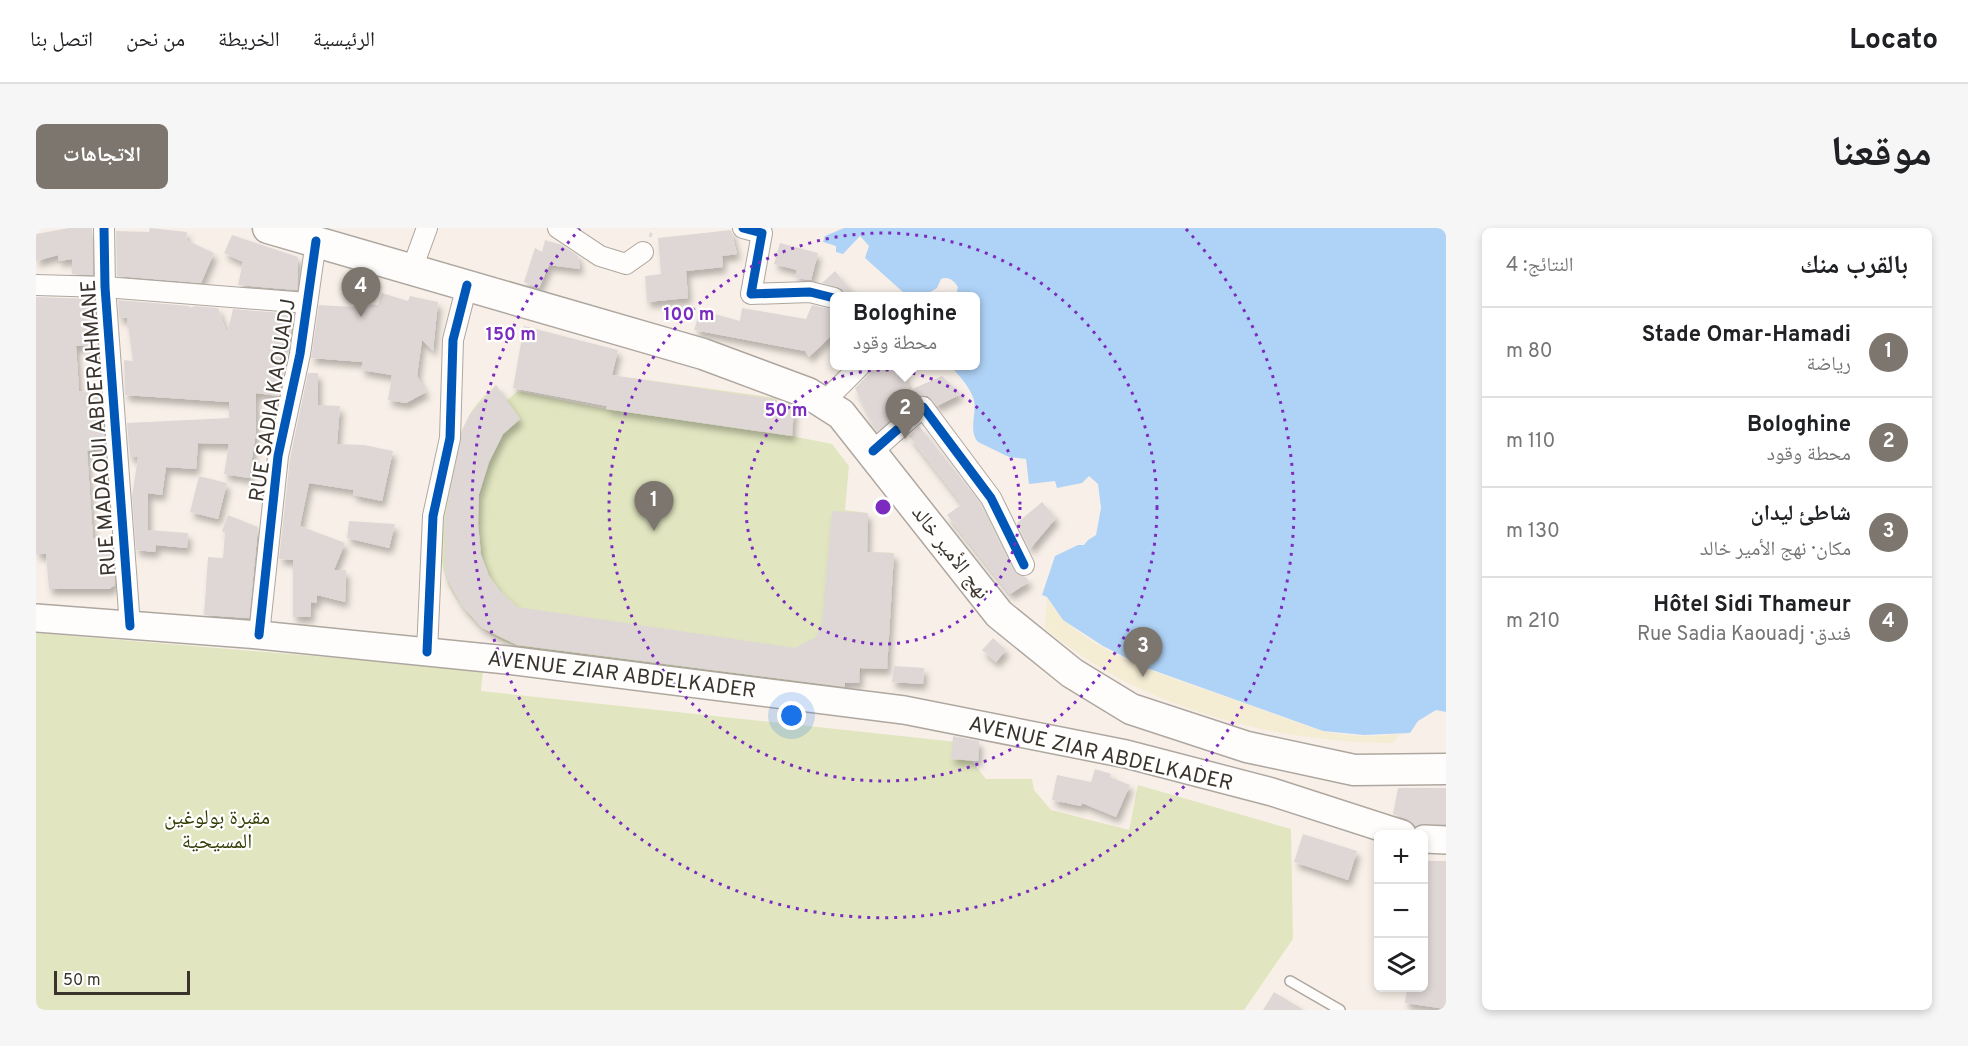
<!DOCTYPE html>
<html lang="ar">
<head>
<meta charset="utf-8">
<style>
  :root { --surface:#fff; --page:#f6f6f6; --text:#202124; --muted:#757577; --line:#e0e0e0; --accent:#7d766e }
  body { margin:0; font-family:Overpass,"Noto Naskh Arabic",sans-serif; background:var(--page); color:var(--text); direction:rtl }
  .controls { position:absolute; right:18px; bottom:18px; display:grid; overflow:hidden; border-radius:9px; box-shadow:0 3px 9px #0003 }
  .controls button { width:54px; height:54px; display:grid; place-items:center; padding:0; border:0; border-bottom:2px solid var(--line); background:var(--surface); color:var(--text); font:30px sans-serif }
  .scale { position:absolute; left:18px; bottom:15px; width:136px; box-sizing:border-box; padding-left:6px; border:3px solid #3b342d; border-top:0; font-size:16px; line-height:21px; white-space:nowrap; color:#3b342d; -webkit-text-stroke:4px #fff; paint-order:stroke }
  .you { position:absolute; left:756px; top:488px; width:21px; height:21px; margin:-15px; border:4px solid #fff; border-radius:50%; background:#1a73e8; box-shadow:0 0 0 9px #1a73e833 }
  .badge { display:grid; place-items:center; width:39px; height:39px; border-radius:50%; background:var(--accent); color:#fff; font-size:20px; font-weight:700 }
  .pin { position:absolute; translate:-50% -50px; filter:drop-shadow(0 2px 3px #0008) }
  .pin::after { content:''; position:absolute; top:32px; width:21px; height:18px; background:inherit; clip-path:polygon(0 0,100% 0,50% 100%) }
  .popup { position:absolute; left:794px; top:64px; width:150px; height:78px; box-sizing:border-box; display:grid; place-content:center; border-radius:9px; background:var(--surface); filter:drop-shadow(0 2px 4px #0005); font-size:20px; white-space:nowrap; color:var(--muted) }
  .popup b { font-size:22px; color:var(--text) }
  .popup::after { content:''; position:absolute; left:50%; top:100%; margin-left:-12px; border:12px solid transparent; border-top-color:var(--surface) }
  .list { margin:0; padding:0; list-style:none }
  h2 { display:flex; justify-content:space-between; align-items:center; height:78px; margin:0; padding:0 24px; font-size:26px }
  h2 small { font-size:20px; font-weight:400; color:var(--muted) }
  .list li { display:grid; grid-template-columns:39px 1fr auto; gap:18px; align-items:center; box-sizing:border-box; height:90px; padding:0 24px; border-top:2px solid var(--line) }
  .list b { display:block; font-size:22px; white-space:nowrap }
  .list p { margin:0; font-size:20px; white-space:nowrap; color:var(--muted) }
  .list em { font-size:20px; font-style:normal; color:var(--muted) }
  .icon { flex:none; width:33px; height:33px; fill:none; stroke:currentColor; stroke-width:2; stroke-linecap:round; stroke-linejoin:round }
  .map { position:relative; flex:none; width:1410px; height:782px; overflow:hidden; direction:ltr; border-radius:9px }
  header { display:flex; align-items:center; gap:36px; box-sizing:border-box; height:84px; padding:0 30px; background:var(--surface); border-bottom:2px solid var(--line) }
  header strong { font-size:28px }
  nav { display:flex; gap:33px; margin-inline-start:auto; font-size:21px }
  .intro { display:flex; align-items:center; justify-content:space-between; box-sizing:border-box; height:144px; padding:0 36px }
  h1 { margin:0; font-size:42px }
  .button { padding:15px 27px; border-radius:9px; background:var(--accent); color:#fff; font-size:21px; font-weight:700 }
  main { display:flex; gap:36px; padding:0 36px }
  aside { flex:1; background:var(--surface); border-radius:9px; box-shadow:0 3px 9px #0003 }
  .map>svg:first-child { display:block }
  .green { fill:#e1e6c0 }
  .sand { fill:#f5ecd4 }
  .water { fill:#afd3f7 }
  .building { fill:#dfd7d5; filter:url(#shadow) }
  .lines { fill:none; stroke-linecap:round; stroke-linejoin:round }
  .service-casing { stroke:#aea7a0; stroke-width:12 }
  .minor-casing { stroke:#aea7a0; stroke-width:22 }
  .secondary-casing { stroke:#aea7a0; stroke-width:30 }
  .primary-casing { stroke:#aea7a0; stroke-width:33 }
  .path { stroke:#dedbd9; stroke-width:3; stroke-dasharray:4.5 4.5; stroke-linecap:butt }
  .service { stroke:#fefdfc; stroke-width:9 }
  .minor { stroke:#fefdfc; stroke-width:20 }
  .secondary { stroke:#fefdfc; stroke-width:27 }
  .primary { stroke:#fefdfc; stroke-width:30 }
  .cycleway-casing { stroke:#fff; stroke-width:13 }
  .cycleway { stroke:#0057b8; stroke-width:9 }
  .ring { fill:none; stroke:#7b2cbf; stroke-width:3; stroke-dasharray:3 6 }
  .labels { text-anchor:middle; stroke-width:4.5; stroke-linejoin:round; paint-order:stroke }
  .street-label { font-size:21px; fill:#3b342d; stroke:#fff }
  .park-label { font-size:21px; fill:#343d05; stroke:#fff }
  .centre { fill:#7b2cbf; stroke:#fff; stroke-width:3 }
  .ring-label { font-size:18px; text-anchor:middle; font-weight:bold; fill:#7b2cbf; stroke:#fff; stroke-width:4.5; stroke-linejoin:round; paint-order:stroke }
</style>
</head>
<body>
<header>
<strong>Locato</strong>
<nav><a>الرئيسية</a><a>الخريطة</a><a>من نحن</a><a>اتصل بنا</a></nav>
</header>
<div class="intro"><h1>موقعنا</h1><a class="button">الاتجاهات</a></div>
<main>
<aside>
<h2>بالقرب منك<small>النتائج: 4</small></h2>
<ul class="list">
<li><span class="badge">1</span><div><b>Stade Omar-Hamadi</b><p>رياضة</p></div><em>80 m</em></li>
<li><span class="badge">2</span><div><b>Bologhine</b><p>محطة وقود</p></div><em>110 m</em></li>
<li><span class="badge">3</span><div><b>شاطئ ليدان</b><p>مكان · نهج الأمير خالد</p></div><em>130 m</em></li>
<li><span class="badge">4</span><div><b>Hôtel Sidi Thameur</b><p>فندق · Rue Sadia Kaouadj</p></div><em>210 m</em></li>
</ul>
</aside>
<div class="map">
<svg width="1410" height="782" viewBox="0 0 1410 782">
  <defs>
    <filter id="shadow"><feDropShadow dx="3.5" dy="6" stdDeviation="3" flood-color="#0004"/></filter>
  </defs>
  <rect width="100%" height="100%" fill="#f8f0e8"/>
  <g class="green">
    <path d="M 596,150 L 741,170 L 741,179 L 758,182 L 756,208 L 796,216 L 813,238 L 809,282 L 832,285 L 831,324 L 858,325 L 851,441 L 825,440 L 823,455 L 810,455 L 808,463 L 500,424 C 481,417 461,413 446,400 C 431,387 415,366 409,348 C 395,305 412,227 433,188 C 439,176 450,166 460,157 L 471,172 L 482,163 L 570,181 L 575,155 L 595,158 Z"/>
    <path d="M 0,405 L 447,442 L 445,463 L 921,514 L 950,551 L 996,551 L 998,562 L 1015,582 L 1093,602 L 1102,557 L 1255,601 L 1257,711 L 1208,782 L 0,782 Z"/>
  </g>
  <path class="sand" d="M 1011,369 C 1040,425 1148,453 1205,474 C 1232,483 1259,495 1287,503 C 1311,509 1340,509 1364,506 L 1357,515 C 1238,515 1100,479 1009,400 Z"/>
  <path class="water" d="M 808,0 L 1410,0 L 1410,484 L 1400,482 L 1382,493 L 1374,505 L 1328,507 L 1287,503 L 1108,439 L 1067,418 L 1027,392 L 1011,369 L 1006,367 L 1019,328 L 1042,317 L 1048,317 L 1052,312 L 1060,307 L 1065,280 L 1062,256 L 1053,248 L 1046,255 L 1021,260 L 1019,253 L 993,256 L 990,231 L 973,229 L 942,214 C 932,202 941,186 938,172 C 934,159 923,147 914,138 L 940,138 L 940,68 L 920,68 L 922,59 C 918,53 913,48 905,51 L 901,60 L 888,68 L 868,65 L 829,30 L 833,18 L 824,8 L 807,26 L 800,24 L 800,18 L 787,14 L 789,8 Z"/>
  <g class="building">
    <path d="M 33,0 L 56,0 L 57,47 L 36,46 L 36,31 L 23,33 L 22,27 L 0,33 L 0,6 Z"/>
    <path d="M 114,0 L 151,4 L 150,12 L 178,25 L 165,55 L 81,48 L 80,3 L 113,4 Z"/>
    <path d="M 695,2 L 701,26 L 686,28 L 687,39 L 650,43 L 652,70 L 611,74 L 609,48 L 625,46 L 622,10 Z"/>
    <path d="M 196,7 L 262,29 L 261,62 L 202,57 L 207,34 L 188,25 Z"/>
    <path d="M 509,12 L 526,17 L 542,28 L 544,41 L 513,37 L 503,60 L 488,54 L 499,20 L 506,24 Z"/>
    <path d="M 744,15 L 782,25 L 775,52 L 759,50 L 761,42 L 738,36 Z"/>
    <path d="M 799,43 L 808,54 L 820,69 L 810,69 L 806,61 L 786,55 Z"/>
    <path d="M 346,65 L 372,73 L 374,68 L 402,74 L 397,123 L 386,112 L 381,148 L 390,164 L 370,175 L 352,172 L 356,147 L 325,142 L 327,134 L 275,130 L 283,77 L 318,79 L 318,75 L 342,77 Z"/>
    <path d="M 0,69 L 58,71 L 59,92 L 52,93 L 53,118 L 40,118 L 43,163 L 65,164 L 69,220 L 51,223 L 57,310 L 75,310 L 79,357 L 73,361 L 13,361 L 10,326 L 0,326 Z"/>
    <path d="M 82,72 L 154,78 L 153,80 L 159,78 L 182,80 L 191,105 L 197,81 L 258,86 L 253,117 L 246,116 L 242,145 L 248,145 L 243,168 L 220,165 L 220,204 L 213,250 L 188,246 L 193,216 L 162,215 L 160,241 L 130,239 L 126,267 L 112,265 L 112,302 L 152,305 L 151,320 L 120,317 L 119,324 L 100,322 L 96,268 L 102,229 L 94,229 L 91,195 L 193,190 L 193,174 L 89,167 L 88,132 L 97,133 L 91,90 L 83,90 Z"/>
    <path d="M 776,77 L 798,82 L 798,105 L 773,129 L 769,123 L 658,102 L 664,82 L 704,93 L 706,80 L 770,91 Z"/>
    <path d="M 488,98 L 582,122 L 576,147 L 741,172 L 741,179 L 758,182 L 756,208 L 570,181 L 571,178 L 477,160 Z"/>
    <path d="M 836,138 L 863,138 L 874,162 L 906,148 L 925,166 L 901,178 L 892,168 L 884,167 L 841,204 L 819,160 L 833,146 Z"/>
    <path d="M 272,145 L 282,145 L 282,177 L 304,178 L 301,216 L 328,217 L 357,223 L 346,273 L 317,267 L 318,262 L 273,255 L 264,298 L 309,315 L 298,342 L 310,342 L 309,374 L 281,367 L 281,375 L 275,374 L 275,389 L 257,389 L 257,332 L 243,331 L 254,230 Z"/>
    <path d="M 460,157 L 484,191 L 467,206 L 453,234 L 443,266 L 442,296 L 445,327 L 453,348 L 463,362 L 481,379 L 759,420 L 780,409 L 786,394 L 796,283 L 832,285 L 831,324 L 858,325 L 851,441 L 824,440 L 823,455 L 809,455 L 809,459 L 481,417 L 446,400 L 426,378 L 409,348 L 409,290 L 426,202 L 434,186 Z"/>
    <path d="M 883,198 L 939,268 L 978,343 L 982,347 L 990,349 L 993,354 L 974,366 L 911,287 L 926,276 L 873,208 Z"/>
    <path d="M 163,248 L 191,255 L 182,291 L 154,284 Z"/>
    <path d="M 1006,274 L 1020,290 L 994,321 L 981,295 Z"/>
    <path d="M 192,287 L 222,299 L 213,390 L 168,387 L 172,329 L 187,330 L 189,305 L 186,303 Z"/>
    <path d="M 313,293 L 359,296 L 353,320 L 311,310 Z"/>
    <path d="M 957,410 L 970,422 L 960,434 L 946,422 Z"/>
    <path d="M 858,438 L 888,440 L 887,456 L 856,454 Z"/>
    <path d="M 917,508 L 943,513 L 942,533 L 915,531 Z"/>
    <path d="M 1059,541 L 1075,546 L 1074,549 L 1094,557 L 1080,589 L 1046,575 L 1045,578 L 1016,572 L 1021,547 L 1055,554 Z"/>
    <path d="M 1362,560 L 1410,560 L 1410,596 L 1380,598 L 1371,591 L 1357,586 Z"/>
    <path d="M 1267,606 L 1321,623 L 1312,652 L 1258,634 Z"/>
    <path d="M 1388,633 L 1410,633 L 1410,781 L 1369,775 L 1371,761 L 1388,763 L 1388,725 L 1393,696 L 1388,695 Z"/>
    <path d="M 1238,764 L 1268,782 L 1227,782 Z"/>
  </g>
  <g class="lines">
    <defs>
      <path id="service" d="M 1254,753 L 1304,782"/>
      <g id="minor">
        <path d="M 68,0 L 69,59 L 94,398"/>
        <path d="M 522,0 L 564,28 L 590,36 L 607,24"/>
        <path d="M 707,0 L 726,5 L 715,66 L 774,64 L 798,70"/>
        <path d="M 376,41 L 391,0"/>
        <path d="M 0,57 L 69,59 L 271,75"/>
        <path d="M 787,175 L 824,138"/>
        <path d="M 837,223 L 887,179 L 955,270 L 988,337"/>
        <path d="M 223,407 L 242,228 L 264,126 L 280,13"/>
        <path d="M 391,424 L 397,288 L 414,210 L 417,112 L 431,57"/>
      </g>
      <g id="secondary">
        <path d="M 0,390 L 223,407 L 471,432 L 868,482 L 1090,526 L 1236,564 L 1366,606"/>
        <path d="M 1388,611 L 1410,612"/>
      </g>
      <path id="primary" d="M 232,0 L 667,126 L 772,165 L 805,186 L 963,386 L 1036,445 L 1095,481 L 1211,519 L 1318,542 L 1410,541"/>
    </defs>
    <use href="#service" class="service-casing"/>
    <use href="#minor" class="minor-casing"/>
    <use href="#secondary" class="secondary-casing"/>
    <use href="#primary" class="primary-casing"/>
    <path class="path" d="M 614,9 L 617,0"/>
    <use href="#service" class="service"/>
    <use href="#minor" class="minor"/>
    <use href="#secondary" class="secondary"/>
    <use href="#primary" class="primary"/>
    <defs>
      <g id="cycleway">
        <path d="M 68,0 L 69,59 L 94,398"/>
        <path d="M 707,0 L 726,5 L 715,66 L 774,64 L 798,70"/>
        <path d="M 837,223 L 887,179 L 955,270 L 988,337"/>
        <path d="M 223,407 L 242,228 L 264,126 L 280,13"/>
        <path d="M 391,424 L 397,288 L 414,210 L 417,112 L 431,57"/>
      </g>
    </defs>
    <use href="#cycleway" class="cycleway-casing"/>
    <use href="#cycleway" class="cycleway"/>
  </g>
  <g class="ring">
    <circle cx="847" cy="279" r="137"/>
    <circle cx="847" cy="279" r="274"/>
    <path d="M1150 1A411 411 0 1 1 544 1"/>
  </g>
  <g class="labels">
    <g class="street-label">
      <text transform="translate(236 172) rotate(-81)" y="7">RUE SADIA KAOUADJ</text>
      <text transform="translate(62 200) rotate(-94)" y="7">RUE MADAOUI ABDERAHMANE</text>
      <text transform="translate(915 324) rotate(52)" y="7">نهج الأمير خالد</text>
      <text transform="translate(586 446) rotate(7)" y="7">AVENUE ZIAR ABDELKADER</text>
      <text transform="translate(1065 525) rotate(13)" y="7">AVENUE ZIAR ABDELKADER</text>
    </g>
    <g class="park-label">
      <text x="181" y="596">مقبرة بولوغين<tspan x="181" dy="24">المسيحية</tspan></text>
    </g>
  </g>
  <circle cx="847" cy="279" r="9" class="centre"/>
  <g class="ring-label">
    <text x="653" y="92">100 m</text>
    <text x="475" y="112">150 m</text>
    <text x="750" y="188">50 m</text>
  </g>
</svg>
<div class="controls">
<button>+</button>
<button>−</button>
<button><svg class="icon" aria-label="layers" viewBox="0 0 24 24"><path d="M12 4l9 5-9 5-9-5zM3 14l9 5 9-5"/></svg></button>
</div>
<div class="scale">50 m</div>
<div class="you"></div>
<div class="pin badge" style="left:618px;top:303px">1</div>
<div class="pin badge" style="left:869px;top:211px">2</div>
<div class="popup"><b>Bologhine</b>محطة وقود</div>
<div class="pin badge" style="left:1107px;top:449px">3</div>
<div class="pin badge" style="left:325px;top:89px">4</div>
</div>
</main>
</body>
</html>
